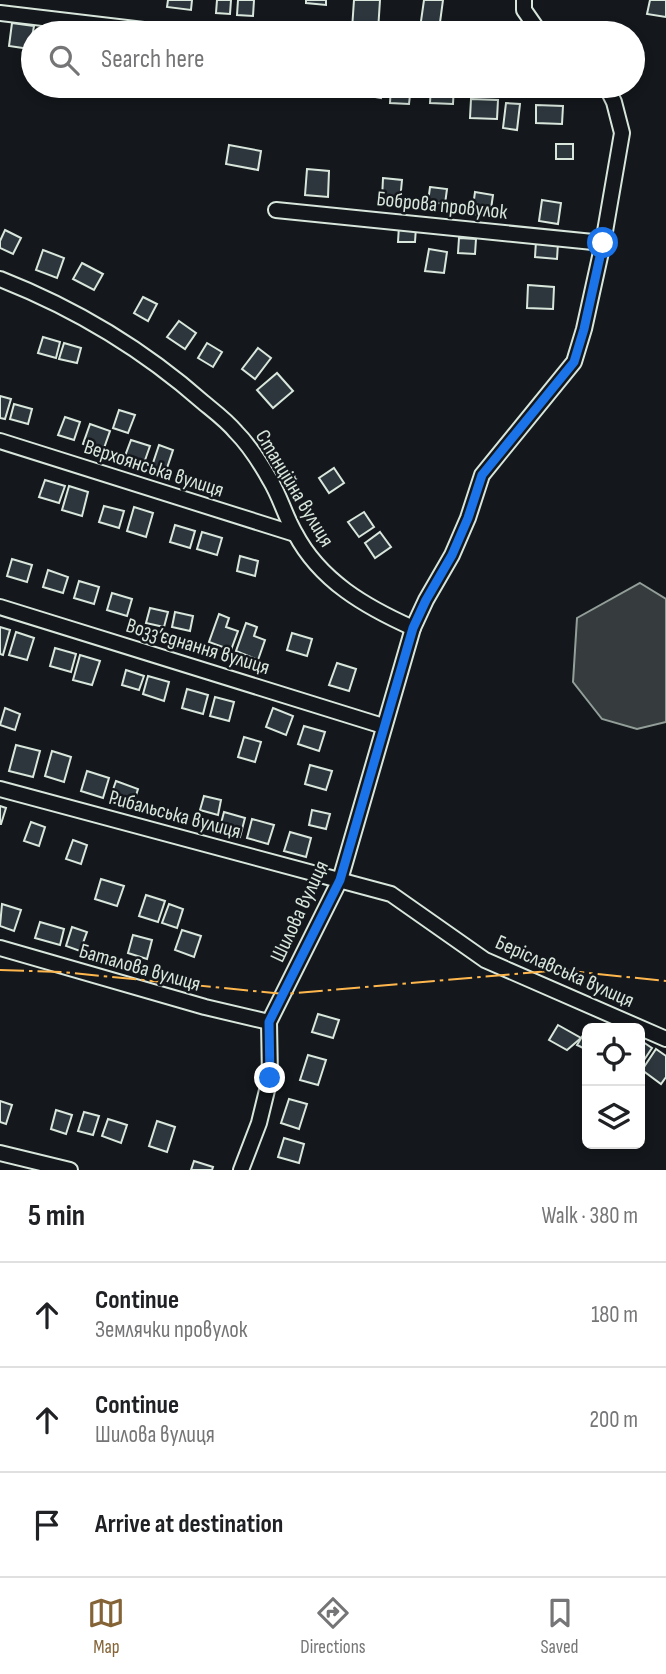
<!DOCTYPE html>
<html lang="en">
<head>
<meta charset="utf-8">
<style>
  :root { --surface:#fff; --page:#f6f6f6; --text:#202124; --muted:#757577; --line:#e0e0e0; --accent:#846436 }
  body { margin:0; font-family:"Sofia Sans Condensed",sans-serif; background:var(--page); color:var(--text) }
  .controls { position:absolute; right:21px; bottom:21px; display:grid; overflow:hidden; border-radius:10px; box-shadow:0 4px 10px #0003 }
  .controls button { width:63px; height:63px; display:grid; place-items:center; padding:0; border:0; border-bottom:2px solid var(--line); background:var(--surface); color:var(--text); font:35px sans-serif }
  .stop { position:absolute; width:21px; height:21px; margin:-16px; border:5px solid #1a73e8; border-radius:50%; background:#fff }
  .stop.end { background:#1a73e8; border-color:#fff; box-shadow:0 2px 7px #0008 }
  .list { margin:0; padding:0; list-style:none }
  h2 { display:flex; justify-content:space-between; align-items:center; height:91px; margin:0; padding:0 28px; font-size:30px }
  h2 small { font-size:23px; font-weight:400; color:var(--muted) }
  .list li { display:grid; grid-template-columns:46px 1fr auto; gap:21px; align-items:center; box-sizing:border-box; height:105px; padding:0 28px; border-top:2px solid var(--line) }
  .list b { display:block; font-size:26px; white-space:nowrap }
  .list p { margin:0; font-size:23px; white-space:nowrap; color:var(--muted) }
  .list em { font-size:23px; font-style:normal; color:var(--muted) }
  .icon { flex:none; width:38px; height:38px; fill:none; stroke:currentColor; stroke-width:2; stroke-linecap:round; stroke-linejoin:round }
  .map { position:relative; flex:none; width:666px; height:1170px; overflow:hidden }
  .search { position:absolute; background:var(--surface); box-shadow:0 4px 10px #0003; left:21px; right:21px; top:21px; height:77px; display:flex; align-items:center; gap:18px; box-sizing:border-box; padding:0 24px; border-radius:38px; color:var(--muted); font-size:26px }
  .sheet { height:406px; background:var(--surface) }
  nav { display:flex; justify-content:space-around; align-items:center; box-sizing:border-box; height:98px; border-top:2px solid var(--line); background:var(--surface); font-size:19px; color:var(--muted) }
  nav a { display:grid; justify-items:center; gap:4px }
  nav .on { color:var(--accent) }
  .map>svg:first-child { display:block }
  .water { fill:#363b3e; stroke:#939e99; stroke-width:2 }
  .building { fill:#2c363c; stroke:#d8e6dc; stroke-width:2 }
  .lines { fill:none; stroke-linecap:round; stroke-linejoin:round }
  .street-casing { stroke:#d8e6dc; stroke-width:18 }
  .street { stroke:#14181c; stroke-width:14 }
  .power { stroke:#ffb74d; stroke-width:2; stroke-dasharray:24 5 3.5 5; stroke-linecap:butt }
  .route { stroke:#1a73e8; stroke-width:9 }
  .labels { text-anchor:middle; stroke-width:5; stroke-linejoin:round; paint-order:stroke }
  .street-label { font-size:21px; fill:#d8e6dc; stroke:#14181c }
</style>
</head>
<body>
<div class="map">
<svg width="666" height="1170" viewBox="0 0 666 1170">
  <rect width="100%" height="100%" fill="#14181c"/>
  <path class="water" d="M 640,583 L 666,599 L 666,722 L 637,729 L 602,719 L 573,682 L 577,618 Z"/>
  <g class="building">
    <path d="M 168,0 L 192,0 L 191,10 L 167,7 Z"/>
    <path d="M 217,0 L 231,0 L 230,14 L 216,13 Z"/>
    <path d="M 238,0 L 254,0 L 253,16 L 237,15 Z"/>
    <path d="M 306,0 L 326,0 L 326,5 L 306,3 Z"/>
    <path d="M 354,0 L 380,0 L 378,31 L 352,29 Z"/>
    <path d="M 424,0 L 443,0 L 439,30 L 420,28 Z"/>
    <path d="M 650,0 L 666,0 L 666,17 L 647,14 Z"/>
    <path d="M 12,23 L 34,26 L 30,49 L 9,46 Z"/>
    <path d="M 473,29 L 495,31 L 495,33 L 472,33 Z"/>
    <path d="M 366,86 L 383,86 L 381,98 L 364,95 Z"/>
    <path d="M 391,86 L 411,86 L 409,104 L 390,103 Z"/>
    <path d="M 431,86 L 454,86 L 453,104 L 430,103 Z"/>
    <path d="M 471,99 L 498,100 L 497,119 L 470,118 Z"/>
    <path d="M 506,103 L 520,104 L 517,130 L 503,128 Z"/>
    <path d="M 536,105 L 563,106 L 562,124 L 536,123 Z"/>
    <rect x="556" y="144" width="17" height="15"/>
    <path d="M 229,145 L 261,151 L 258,170 L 226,164 Z"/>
    <path d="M 307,169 L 329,171 L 328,197 L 305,195 Z"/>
    <path d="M 383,178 L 402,180 L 400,201 L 382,199 Z"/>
    <path d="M 430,187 L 447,189 L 445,204 L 428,202 Z"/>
    <path d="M 475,192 L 493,195 L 490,216 L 472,214 Z"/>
    <path d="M 542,200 L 561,203 L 558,224 L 539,221 Z"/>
    <path d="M 399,226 L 416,227 L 415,242 L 398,242 Z"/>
    <path d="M 5,230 L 21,238 L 13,254 L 0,248 L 0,241 Z"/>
    <path d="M 459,238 L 476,239 L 475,254 L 458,253 Z"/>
    <path d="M 536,241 L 558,243 L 557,259 L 535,257 Z"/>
    <path d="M 429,249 L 447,252 L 444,273 L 425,271 Z"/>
    <path d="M 43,250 L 64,258 L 57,278 L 36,270 Z"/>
    <path d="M 82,263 L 103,274 L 94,290 L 73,279 Z"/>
    <path d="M 528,285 L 554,287 L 553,309 L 527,308 Z"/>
    <path d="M 143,297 L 157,304 L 148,321 L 134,313 Z"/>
    <path d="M 179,321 L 196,333 L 185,349 L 167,337 Z"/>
    <path d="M 43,337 L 60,342 L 56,358 L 38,353 Z"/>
    <path d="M 64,343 L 81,348 L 77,363 L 59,359 Z"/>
    <path d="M 207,343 L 222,352 L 213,367 L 198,358 Z"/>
    <path d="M 258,348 L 271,358 L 255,379 L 242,369 Z"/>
    <path d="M 277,373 L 293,391 L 273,408 L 257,390 Z"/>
    <path d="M 0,396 L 11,399 L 5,419 L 0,418 Z"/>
    <path d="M 14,404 L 32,409 L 28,424 L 10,419 Z"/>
    <path d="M 119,410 L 135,415 L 128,433 L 113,428 Z"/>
    <path d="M 65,417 L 80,422 L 74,440 L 58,435 Z"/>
    <path d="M 90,424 L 110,431 L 103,451 L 83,444 Z"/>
    <path d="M 131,440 L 150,446 L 144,463 L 125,456 Z"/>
    <path d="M 159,445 L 173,450 L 166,471 L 152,466 Z"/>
    <path d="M 334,468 L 344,483 L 329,493 L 319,478 Z"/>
    <path d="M 45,480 L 65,486 L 59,503 L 39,497 Z"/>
    <path d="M 69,486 L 88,492 L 82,516 L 62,510 Z"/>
    <path d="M 104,506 L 124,511 L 119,528 L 99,522 Z"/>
    <path d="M 134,507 L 153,513 L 146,537 L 127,531 Z"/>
    <path d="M 364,512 L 374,527 L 359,537 L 348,522 Z"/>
    <path d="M 175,525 L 195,531 L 190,548 L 170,542 Z"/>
    <path d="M 202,532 L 222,538 L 217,555 L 197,549 Z"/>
    <path d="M 380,532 L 391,547 L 375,558 L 365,543 Z"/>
    <path d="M 240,556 L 258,561 L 255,576 L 237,571 Z"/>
    <path d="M 12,559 L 32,565 L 27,582 L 7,576 Z"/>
    <path d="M 48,570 L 68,577 L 63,593 L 43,587 Z"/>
    <path d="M 79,581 L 99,587 L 94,604 L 74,598 Z"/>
    <path d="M 112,593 L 132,599 L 127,616 L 107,610 Z"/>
    <path d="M 150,608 L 168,612 L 164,627 L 146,623 Z"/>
    <path d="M 175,612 L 193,616 L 190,631 L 172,627 Z"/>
    <path d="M 219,614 L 229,618 L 226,627 L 238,631 L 231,650 L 209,642 Z"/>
    <path d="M 246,623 L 257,627 L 254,636 L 265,640 L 258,660 L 236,651 Z"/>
    <path d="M 0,627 L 10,630 L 3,655 L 0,654 Z"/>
    <path d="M 16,632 L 34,638 L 27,660 L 9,655 Z"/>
    <path d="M 292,633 L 312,639 L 307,656 L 287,650 Z"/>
    <path d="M 55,648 L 76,654 L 71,672 L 50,666 Z"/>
    <path d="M 80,655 L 100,661 L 92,685 L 73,680 Z"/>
    <path d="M 337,663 L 356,669 L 349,691 L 329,685 Z"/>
    <path d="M 126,670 L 144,676 L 139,690 L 122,685 Z"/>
    <path d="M 148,676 L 169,682 L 164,701 L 143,694 Z"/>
    <path d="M 187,689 L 208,695 L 203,714 L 182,708 Z"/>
    <path d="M 215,697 L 234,702 L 229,721 L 210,716 Z"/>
    <path d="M 5,708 L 20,714 L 15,730 L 0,725 Z"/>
    <path d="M 273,708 L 293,716 L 286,735 L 266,727 Z"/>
    <path d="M 304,726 L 325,732 L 319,751 L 298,744 Z"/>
    <path d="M 244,737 L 261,742 L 255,762 L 238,757 Z"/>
    <path d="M 16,745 L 40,751 L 33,777 L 9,771 Z"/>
    <path d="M 52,751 L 71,757 L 64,782 L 45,776 Z"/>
    <path d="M 310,765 L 332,771 L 326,790 L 305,784 Z"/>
    <path d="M 87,771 L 109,778 L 103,798 L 81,791 Z"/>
    <path d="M 116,781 L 138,789 L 132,808 L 109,801 Z"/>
    <path d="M 204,796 L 221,800 L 218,815 L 200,810 Z"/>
    <path d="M 0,806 L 6,808 L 1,824 L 0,824 Z"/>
    <path d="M 312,810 L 330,814 L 326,829 L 309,825 Z"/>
    <path d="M 224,812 L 245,818 L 240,837 L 219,831 Z"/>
    <path d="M 252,819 L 274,825 L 268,844 L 247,838 Z"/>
    <path d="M 31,822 L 45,827 L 39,846 L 24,841 Z"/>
    <path d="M 290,832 L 311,838 L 306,857 L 284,851 Z"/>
    <path d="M 73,840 L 87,845 L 81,864 L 66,859 Z"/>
    <path d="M 101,879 L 124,886 L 117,906 L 95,899 Z"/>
    <path d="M 146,895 L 165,901 L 158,922 L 139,916 Z"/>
    <path d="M 2,904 L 21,910 L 14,931 L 0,926 Z"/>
    <path d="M 169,904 L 183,909 L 177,928 L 162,923 Z"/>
    <path d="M 40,922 L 64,929 L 60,945 L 35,938 Z"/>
    <path d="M 72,927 L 87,932 L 80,951 L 66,946 Z"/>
    <path d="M 182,930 L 201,936 L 194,957 L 175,950 Z"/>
    <path d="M 133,935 L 152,940 L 147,959 L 128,953 Z"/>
    <path d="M 318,1014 L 339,1020 L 333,1038 L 312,1032 Z"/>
    <path d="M 558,1025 L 581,1038 L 567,1050 L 549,1040 Z"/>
    <path d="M 586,1030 L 587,1031 L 587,1050 L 577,1045 Z"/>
    <path d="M 640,1040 L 652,1048 L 640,1066 Z"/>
    <path d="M 656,1049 L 666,1056 L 666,1077 L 661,1084 L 642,1070 Z"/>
    <path d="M 308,1055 L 326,1060 L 318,1085 L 300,1080 Z"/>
    <path d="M 289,1099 L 307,1104 L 299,1129 L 281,1123 Z"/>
    <path d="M 0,1101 L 12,1105 L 6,1124 L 0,1122 Z"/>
    <path d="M 56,1110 L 72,1115 L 66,1134 L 51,1129 Z"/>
    <path d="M 84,1112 L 99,1116 L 93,1135 L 78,1131 Z"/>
    <path d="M 108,1119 L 127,1125 L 121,1143 L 102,1136 Z"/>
    <path d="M 157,1121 L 175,1127 L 167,1152 L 149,1146 Z"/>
    <path d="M 284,1138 L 304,1144 L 299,1163 L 278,1157 Z"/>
    <path d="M 194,1161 L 213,1167 L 212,1170 L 191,1170 Z"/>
  </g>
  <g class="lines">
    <defs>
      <g id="street">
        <path d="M 524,0 L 524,10 L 540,33"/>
        <path d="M 0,13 L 169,33"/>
        <path d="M 276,210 L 603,243"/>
        <path d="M 0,279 C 74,308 144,350 204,403 C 215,412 227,421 236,432 C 249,445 261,464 270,480 C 280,496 285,516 295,533 C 320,581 366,607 413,628"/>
        <path d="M 0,441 L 295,534"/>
        <path d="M 0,607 L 383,726"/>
        <path d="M 0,789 L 391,894 L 485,960 L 666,1039"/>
        <path d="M 0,948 L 205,1007 L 269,1022"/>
        <path d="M 0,1153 L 70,1170"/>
        <path d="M 241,1170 L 259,1123 L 270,1078 L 269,1022 L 340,880 L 413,628 L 426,600 L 452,555 L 468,518 L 482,475 L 574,362 L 584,329 L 603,243 L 622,133 L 614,102 L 606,86"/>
      </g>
    </defs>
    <use href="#street" class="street-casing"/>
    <use href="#street" class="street"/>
    <path class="power" d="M 0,970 L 62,972 L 284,994 L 560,970 L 666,981"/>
  </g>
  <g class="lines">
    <path class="route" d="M 270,1078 L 269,1022 L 340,880 L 413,628 L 426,600 L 452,555 L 468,518 L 482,475 L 574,362 L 584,329 L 603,243"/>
  </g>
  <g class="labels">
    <g class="street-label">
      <text transform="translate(442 205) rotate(6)" y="7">Боброва провулок</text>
      <text transform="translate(154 468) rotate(18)" y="7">Верхоянська вулиця</text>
      <text transform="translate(295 488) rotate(59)" y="7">Станційна вулиця</text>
      <text transform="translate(198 646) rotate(17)" y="7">Возз’єднання вулиця</text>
      <text transform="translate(175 814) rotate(15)" y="7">Рибальська вулиця</text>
      <text transform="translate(299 911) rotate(-65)" y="7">Шилова вулиця</text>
      <text transform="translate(140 967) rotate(16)" y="7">Баталова вулиця</text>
      <text transform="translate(565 971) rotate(24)" y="7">Беріславська вулиця</text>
    </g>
  </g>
</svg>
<div class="controls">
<button><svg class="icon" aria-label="locate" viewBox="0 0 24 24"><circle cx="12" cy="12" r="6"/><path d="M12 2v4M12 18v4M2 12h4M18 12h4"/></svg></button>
<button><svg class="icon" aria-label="layers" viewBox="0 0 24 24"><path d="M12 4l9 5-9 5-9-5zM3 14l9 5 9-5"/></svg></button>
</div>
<div class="stop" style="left:603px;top:243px"></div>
<div class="stop end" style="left:270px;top:1078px"></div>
<div class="search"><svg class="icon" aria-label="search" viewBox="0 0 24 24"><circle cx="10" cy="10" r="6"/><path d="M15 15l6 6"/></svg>Search here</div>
</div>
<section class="sheet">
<h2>5 min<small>Walk · 380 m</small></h2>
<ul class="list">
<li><svg class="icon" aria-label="ahead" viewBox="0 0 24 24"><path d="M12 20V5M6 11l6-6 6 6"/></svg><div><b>Continue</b><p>Землячки провулок</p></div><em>180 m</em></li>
<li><svg class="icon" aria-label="ahead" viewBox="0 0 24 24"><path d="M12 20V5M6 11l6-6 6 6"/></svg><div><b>Continue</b><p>Шилова вулиця</p></div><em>200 m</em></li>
<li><svg class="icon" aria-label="arrive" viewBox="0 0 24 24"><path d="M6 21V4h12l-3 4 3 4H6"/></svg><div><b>Arrive at destination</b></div></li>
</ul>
</section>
<nav>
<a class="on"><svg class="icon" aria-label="map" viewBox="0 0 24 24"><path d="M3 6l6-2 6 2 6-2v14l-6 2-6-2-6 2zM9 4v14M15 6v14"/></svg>Map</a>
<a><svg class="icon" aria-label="directions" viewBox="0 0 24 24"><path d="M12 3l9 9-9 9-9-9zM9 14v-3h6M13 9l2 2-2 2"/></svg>Directions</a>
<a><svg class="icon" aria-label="saved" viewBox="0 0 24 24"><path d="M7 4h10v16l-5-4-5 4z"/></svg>Saved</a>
</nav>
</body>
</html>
